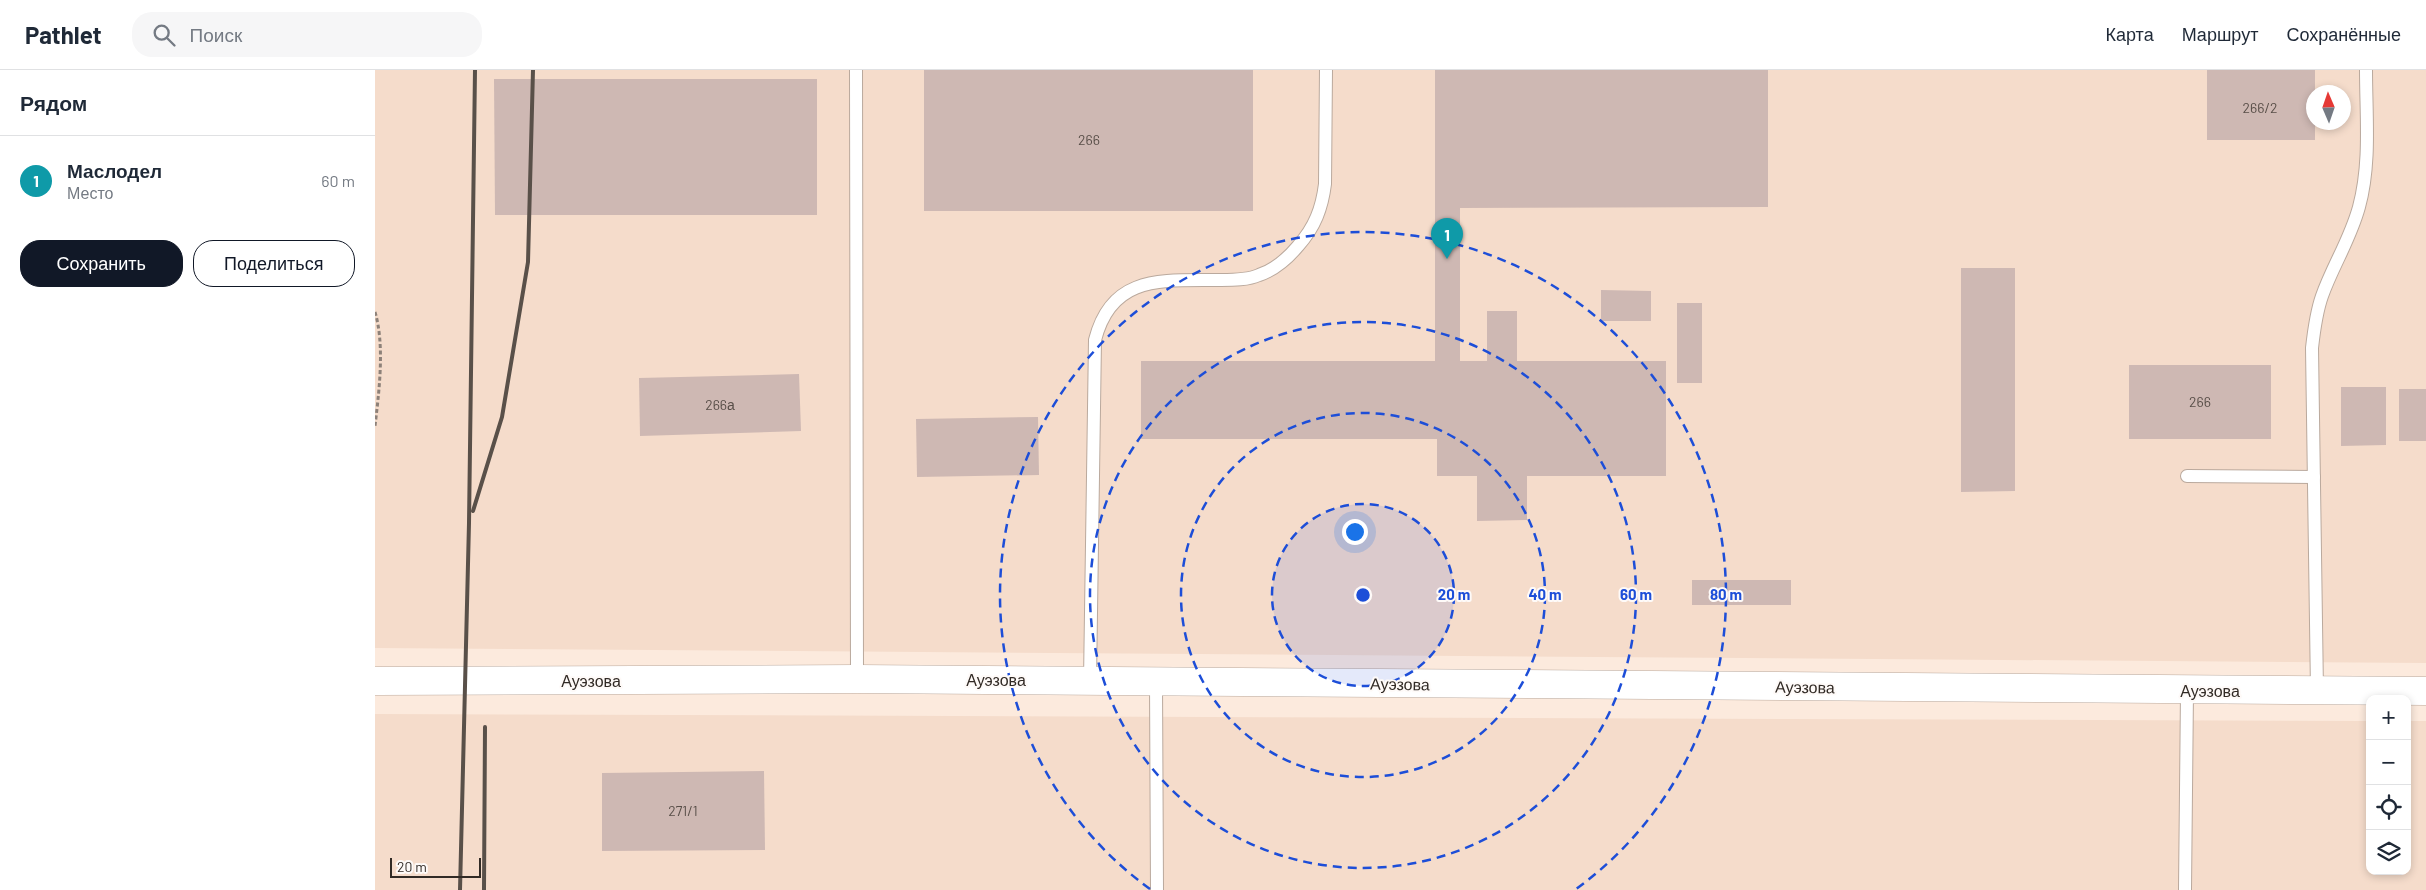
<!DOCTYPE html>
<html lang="ru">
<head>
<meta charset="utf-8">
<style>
  :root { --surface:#fff; --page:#f6f6f7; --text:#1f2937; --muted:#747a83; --line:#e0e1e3; --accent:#111827 }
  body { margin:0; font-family:Barlow,sans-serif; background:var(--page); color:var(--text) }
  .controls { position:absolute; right:15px; bottom:15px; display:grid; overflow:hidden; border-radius:10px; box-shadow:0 2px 8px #0003 }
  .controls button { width:45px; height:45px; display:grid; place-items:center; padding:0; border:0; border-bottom:1px solid var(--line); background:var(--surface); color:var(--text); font:25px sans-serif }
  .compass { position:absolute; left:1931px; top:15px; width:45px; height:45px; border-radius:50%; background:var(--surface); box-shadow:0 2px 8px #0003; rotate:358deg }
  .scale { position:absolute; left:15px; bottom:12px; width:91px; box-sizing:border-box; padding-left:5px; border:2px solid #312a25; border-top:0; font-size:14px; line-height:18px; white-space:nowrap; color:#312a25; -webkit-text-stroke:4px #fefaf8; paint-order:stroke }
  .you { position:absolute; left:979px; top:461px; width:18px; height:18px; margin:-12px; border:4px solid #fff; border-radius:50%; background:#1a73e8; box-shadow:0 0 0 8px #1a73e833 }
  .badge { display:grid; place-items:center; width:32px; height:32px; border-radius:50%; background:var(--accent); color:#fff; font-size:16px; font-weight:700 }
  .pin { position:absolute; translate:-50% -41px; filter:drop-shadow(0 1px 2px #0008) }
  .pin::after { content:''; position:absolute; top:26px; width:18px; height:15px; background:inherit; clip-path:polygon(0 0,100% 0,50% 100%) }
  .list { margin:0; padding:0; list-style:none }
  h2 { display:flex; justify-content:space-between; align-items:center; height:65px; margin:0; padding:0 20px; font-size:21px }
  h2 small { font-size:16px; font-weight:400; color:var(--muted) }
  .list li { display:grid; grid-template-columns:32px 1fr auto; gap:15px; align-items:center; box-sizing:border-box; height:90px; padding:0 20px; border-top:1px solid var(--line) }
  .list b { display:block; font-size:19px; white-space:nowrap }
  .list p { margin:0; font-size:16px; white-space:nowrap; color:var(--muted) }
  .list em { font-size:16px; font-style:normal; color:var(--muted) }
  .actions { display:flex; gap:10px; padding:15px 20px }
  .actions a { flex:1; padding:11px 0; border:1px solid var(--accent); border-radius:20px; text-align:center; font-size:18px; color:var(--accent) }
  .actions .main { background:var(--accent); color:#fff }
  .icon { flex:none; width:28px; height:28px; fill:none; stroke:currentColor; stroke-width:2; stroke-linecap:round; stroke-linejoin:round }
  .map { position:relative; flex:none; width:2051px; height:820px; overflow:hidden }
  header { display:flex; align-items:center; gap:30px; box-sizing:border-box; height:70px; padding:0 25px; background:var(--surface); border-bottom:1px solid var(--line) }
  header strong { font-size:24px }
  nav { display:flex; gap:28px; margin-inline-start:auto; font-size:18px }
  .search { width:350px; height:45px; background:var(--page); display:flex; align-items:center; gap:12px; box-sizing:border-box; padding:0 18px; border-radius:20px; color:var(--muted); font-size:19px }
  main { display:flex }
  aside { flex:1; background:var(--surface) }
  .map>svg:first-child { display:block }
  .built { fill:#f5dccb; fill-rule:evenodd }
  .building { fill:#ceb8b3 }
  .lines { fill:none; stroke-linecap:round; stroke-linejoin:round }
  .service-casing { stroke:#baa99d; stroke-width:14 }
  .tertiary-casing { stroke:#baa99d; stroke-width:29 }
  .path { stroke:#8d8179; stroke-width:3; stroke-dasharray:4 2.5; stroke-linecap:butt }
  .service { stroke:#fff; stroke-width:12 }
  .tertiary { stroke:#fff; stroke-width:28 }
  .rail { stroke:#595049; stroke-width:4 }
  .ring { fill:none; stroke:#1d4ed8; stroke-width:2.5; stroke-dasharray:9 6 }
  .labels { text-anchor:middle; stroke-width:4; stroke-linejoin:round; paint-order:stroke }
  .number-label { font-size:14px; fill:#584e48 }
  .street-label { font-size:16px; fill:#312a25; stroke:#fefaf8 }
  .centre { fill:#1d4ed8; stroke:#fefaf8; stroke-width:2.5 }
  .ring-label { font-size:15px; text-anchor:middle; font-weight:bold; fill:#1d4ed8; stroke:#fefaf8; stroke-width:4; stroke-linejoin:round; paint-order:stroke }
</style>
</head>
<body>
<header>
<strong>Pathlet</strong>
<div class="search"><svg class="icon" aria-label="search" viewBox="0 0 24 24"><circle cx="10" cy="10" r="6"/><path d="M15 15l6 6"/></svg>Поиск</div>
<nav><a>Карта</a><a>Маршрут</a><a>Сохранённые</a></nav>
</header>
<main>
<aside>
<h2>Рядом<small></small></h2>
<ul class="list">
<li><span class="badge" style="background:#0f9aa8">1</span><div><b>Маслодел</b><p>Место</p></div><em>60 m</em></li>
</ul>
<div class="actions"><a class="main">Сохранить</a><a>Поделиться</a></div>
</aside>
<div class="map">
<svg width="2051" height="820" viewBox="0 0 2051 820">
  <rect width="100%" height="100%" fill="#fceadd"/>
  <g class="built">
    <path d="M 0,0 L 2051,0 L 2051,593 L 0,578 ZM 1938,22 L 1968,22 L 1968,52 L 1938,52 Z"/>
    <path d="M 0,644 L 1995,651 L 1995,801 L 2032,801 L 2032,651 L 2051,651 L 2051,820 L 0,820 Z"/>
  </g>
  <g class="building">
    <rect x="549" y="0" width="329" height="141"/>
    <path d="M 1060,0 L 1393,0 L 1393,137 L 1085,138 L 1085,291 L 1112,291 L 1112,241 L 1142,241 L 1142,291 L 1291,291 L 1291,406 L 1152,406 L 1152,450 L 1102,451 L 1102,406 L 1062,406 L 1062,369 L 766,369 L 766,291 L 1060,291 Z"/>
    <rect x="1832" y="0" width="108" height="70"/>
    <path d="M 119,9 L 442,9 L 442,145 L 120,145 Z"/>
    <path d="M 1586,198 L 1640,198 L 1640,421 L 1586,422 Z"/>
    <path d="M 1226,220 L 1276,221 L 1276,251 L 1226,251 Z"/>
    <rect x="1302" y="233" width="25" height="80"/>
    <rect x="1754" y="295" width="142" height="74"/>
    <path d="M 424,304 L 426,361 L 265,366 L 264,308 Z"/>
    <path d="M 1966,317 L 2011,317 L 2011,375 L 1966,376 Z"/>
    <rect x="2024" y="319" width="27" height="52"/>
    <path d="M 663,347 L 664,405 L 542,407 L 541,349 Z"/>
    <rect x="1317" y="510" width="99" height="25"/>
    <path d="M 389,701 L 390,780 L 227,781 L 227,703 Z"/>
  </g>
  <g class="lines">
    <defs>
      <g id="service">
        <path d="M 481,0 L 482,609"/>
        <path d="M 1812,406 L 1939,407"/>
        <path d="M 715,611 L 720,270 C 737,203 789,211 846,210 C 858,210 873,210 884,205 C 899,200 913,188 923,176 C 940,157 947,138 950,114 L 951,0"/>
        <path d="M 781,612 L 782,820"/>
        <path d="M 1942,621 L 1937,278 C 1939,260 1941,243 1947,226 C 1958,195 1975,170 1984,137 C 1996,93 1991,46 1991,0"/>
        <path d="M 1810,820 L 1812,621"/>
      </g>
      <path id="tertiary" d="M 0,611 L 482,609 L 2051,621"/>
    </defs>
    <use href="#service" class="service-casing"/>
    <use href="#tertiary" class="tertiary-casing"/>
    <path class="path" d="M 0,242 C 10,275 4,322 0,356"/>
    <use href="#service" class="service"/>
    <use href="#tertiary" class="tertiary"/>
    <g class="rail">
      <path d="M 98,441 L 127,347 L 153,192 L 158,0"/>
      <path d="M 85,820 L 94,453 L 100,0"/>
      <path d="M 109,820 L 110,657"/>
    </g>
  </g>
  <circle cx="988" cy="525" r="91" fill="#1d4ed8" fill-opacity=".12"/>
  <g class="ring">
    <circle cx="988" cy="525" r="91"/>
    <circle cx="988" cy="525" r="182"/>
    <circle cx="988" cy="525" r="273"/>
    <path d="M775 819A363 363 0 1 1 1201 819"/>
  </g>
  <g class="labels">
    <g class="number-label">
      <text x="1885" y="43">266/2</text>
      <text x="714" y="75">266</text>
      <text x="1825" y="337">266</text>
      <text x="345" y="340">266а</text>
      <text x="308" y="746">271/1</text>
    </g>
    <g class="street-label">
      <text x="621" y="616">Ауэзова</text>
      <text x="216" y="617">Ауэзова</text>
      <text transform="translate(1025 614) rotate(1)" y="6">Ауэзова</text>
      <text transform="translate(1430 617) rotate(1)" y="6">Ауэзова</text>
      <text x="1835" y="627">Ауэзова</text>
    </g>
  </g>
  <circle cx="988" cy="525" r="8" class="centre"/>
  <g class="ring-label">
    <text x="1079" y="530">20 m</text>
    <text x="1170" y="530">40 m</text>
    <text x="1261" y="530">60 m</text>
    <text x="1351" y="530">80 m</text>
  </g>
</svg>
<div class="controls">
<button>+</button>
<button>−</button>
<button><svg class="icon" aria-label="locate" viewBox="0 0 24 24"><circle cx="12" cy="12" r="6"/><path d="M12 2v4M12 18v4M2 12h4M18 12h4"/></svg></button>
<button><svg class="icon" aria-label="layers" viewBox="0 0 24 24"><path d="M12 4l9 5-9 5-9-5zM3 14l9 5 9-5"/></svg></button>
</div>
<svg class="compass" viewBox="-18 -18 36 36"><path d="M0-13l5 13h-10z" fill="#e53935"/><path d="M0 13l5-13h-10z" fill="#747a83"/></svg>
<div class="scale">20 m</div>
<div class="you"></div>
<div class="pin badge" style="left:1072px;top:189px;background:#0f9aa8">1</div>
</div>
</main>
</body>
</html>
